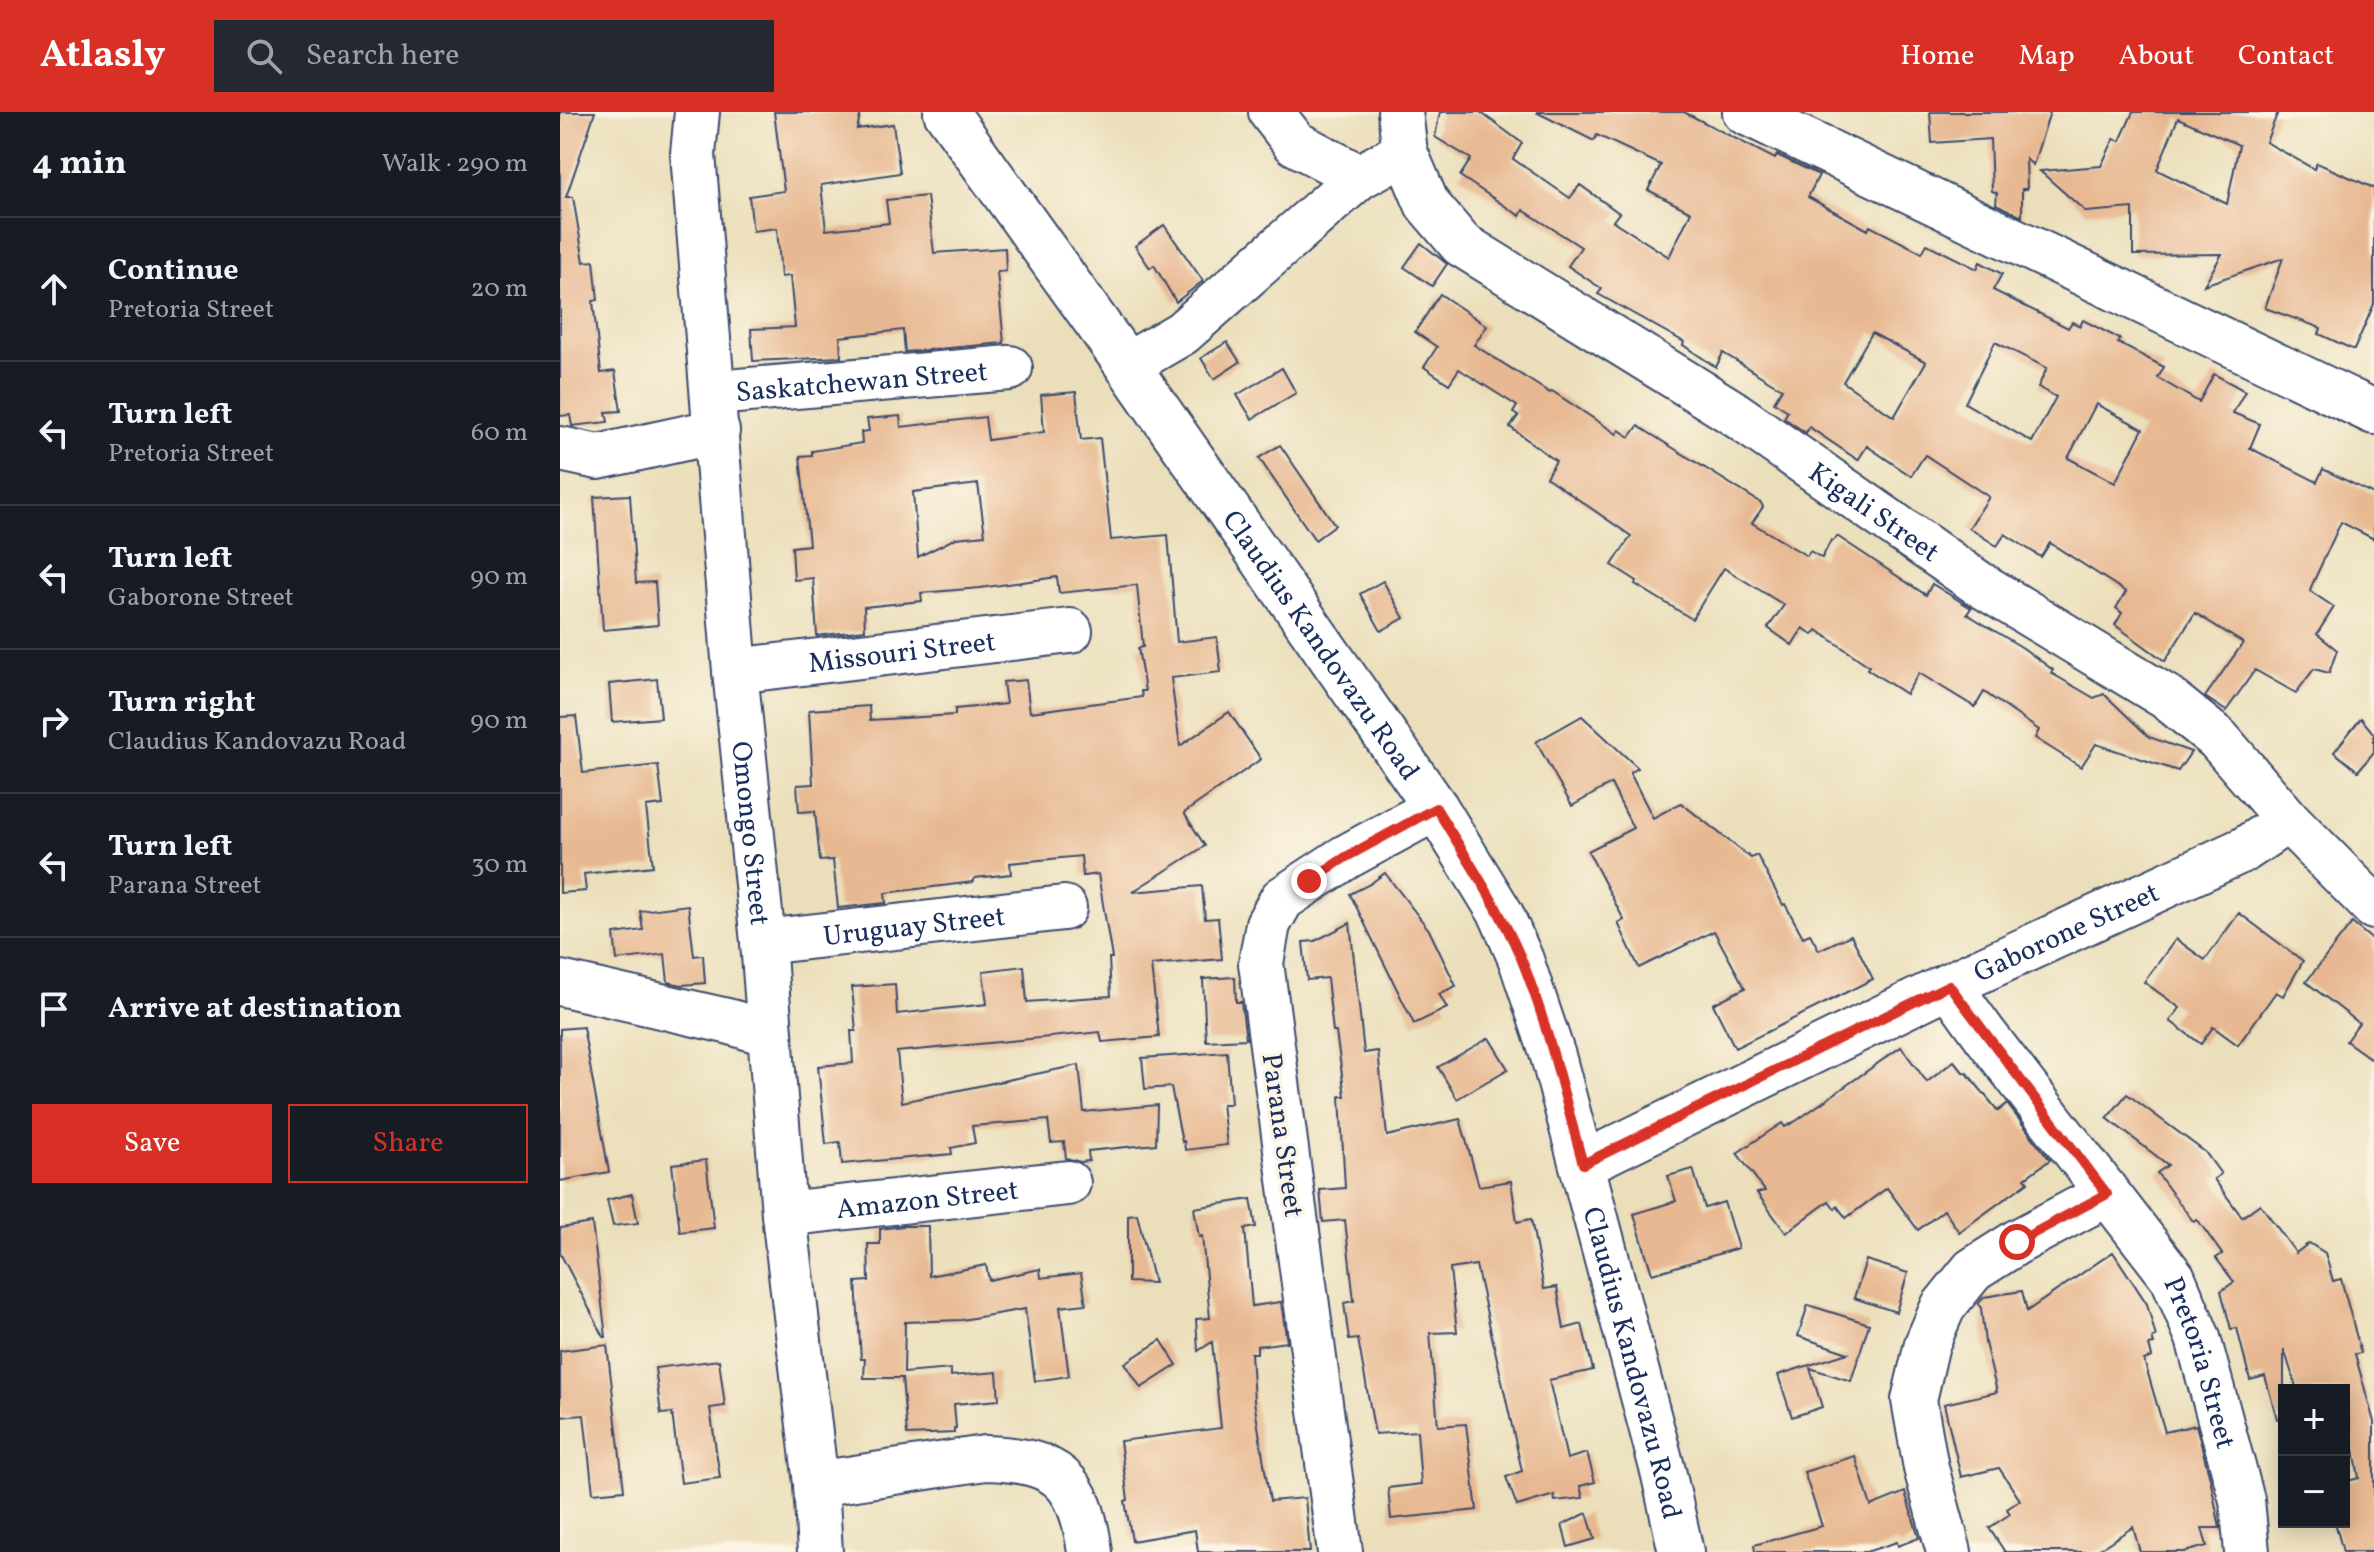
<!DOCTYPE html>
<html lang="en">
<head>
<meta charset="utf-8">
<style>
  :root { --surface:#171b24; --page:#242831; --text:#f1f3f6; --muted:#9ea1a6; --line:#363941; --accent:#d93025 }
  body { margin:0; font-family:Vollkorn,serif; background:var(--page); color:var(--text) }
  .controls { position:absolute; right:24px; bottom:24px; display:grid; overflow:hidden; border-radius:0px; box-shadow:0 4px 20px #0003 }
  .controls button { width:72px; height:72px; display:grid; place-items:center; padding:0; border:0; border-bottom:2px solid var(--line); background:var(--surface); color:var(--text); font:40px sans-serif }
  .stop { position:absolute; width:24px; height:24px; margin:-18px; border:6px solid #d93025; border-radius:50%; background:#fff }
  .stop.end { background:#d93025; border-color:#fff; box-shadow:0 2px 8px #0008 }
  .list { margin:0; padding:0; list-style:none }
  h2 { display:flex; justify-content:space-between; align-items:center; height:104px; margin:0; padding:0 32px; font-size:34px }
  h2 small { font-size:26px; font-weight:400; color:var(--muted) }
  .list li { display:grid; grid-template-columns:52px 1fr auto; gap:24px; align-items:center; box-sizing:border-box; height:144px; padding:0 32px; border-top:2px solid var(--line) }
  .list b { display:block; font-size:30px; white-space:nowrap }
  .list p { margin:0; font-size:26px; white-space:nowrap; color:var(--muted) }
  .list em { font-size:26px; font-style:normal; color:var(--muted) }
  .actions { display:flex; gap:16px; padding:24px 32px }
  .actions a { flex:1; padding:18px 0; border:2px solid var(--accent); border-radius:0px; text-align:center; font-size:28px; color:var(--accent) }
  .actions .main { background:var(--accent); color:#fff }
  .icon { flex:none; width:44px; height:44px; fill:none; stroke:currentColor; stroke-width:2; stroke-linecap:round; stroke-linejoin:round }
  .map { position:relative; flex:none; width:1814px; height:1440px; overflow:hidden }
  header { display:flex; align-items:center; gap:48px; box-sizing:border-box; height:112px; padding:0 40px; background:var(--accent); color:#fff }
  header strong { font-size:38px }
  nav { display:flex; gap:44px; margin-inline-start:auto; font-size:28px }
  .search { width:560px; height:72px; background:var(--page); display:flex; align-items:center; gap:20px; box-sizing:border-box; padding:0 28px; border-radius:0px; color:var(--muted); font-size:30px }
  main { display:flex }
  aside { flex:1; background:var(--surface) }
  .map>svg:first-child { display:block }
  .building { fill:#e7b891; fill-rule:evenodd }
  .lines { fill:none; stroke-linecap:round; stroke-linejoin:round }
  .minor-casing { stroke:#3a496c; stroke-width:48 }
  .minor { stroke:#fff; stroke-width:44 }
  .route { stroke:#d93025; stroke-width:10 }
  .labels { text-anchor:middle; stroke-width:7; stroke-linejoin:round; paint-order:stroke }
  .street-label { font-size:28px; fill:#1b2f5e; stroke:#fcf5e5 }
</style>
</head>
<body>
<header>
<strong>Atlasly</strong>
<div class="search"><svg class="icon" aria-label="search" viewBox="0 0 24 24"><circle cx="10" cy="10" r="6"/><path d="M15 15l6 6"/></svg>Search here</div>
<nav><a>Home</a><a>Map</a><a>About</a><a>Contact</a></nav>
</header>
<main>
<aside>
<h2>4 min<small>Walk · 290 m</small></h2>
<ul class="list">
<li><svg class="icon" aria-label="ahead" viewBox="0 0 24 24"><path d="M12 20V5M6 11l6-6 6 6"/></svg><div><b>Continue</b><p>Pretoria Street</p></div><em>20 m</em></li>
<li><svg class="icon" aria-label="left" viewBox="0 0 24 24"><path d="M17 20v-9H6M10 6l-5 5 5 5"/></svg><div><b>Turn left</b><p>Pretoria Street</p></div><em>60 m</em></li>
<li><svg class="icon" aria-label="left" viewBox="0 0 24 24"><path d="M17 20v-9H6M10 6l-5 5 5 5"/></svg><div><b>Turn left</b><p>Gaborone Street</p></div><em>90 m</em></li>
<li><svg class="icon" aria-label="right" viewBox="0 0 24 24"><path d="M7 20v-9h11M14 6l5 5-5 5"/></svg><div><b>Turn right</b><p>Claudius Kandovazu Road</p></div><em>90 m</em></li>
<li><svg class="icon" aria-label="left" viewBox="0 0 24 24"><path d="M17 20v-9H6M10 6l-5 5 5 5"/></svg><div><b>Turn left</b><p>Parana Street</p></div><em>30 m</em></li>
<li><svg class="icon" aria-label="arrive" viewBox="0 0 24 24"><path d="M6 21V4h12l-3 4 3 4H6"/></svg><div><b>Arrive at destination</b></div></li>
</ul>
<div class="actions"><a class="main">Save</a><a>Share</a></div>
</aside>
<div class="map">
<svg width="1814" height="1440" viewBox="0 0 1814 1440">
  <rect width="100%" height="100%" fill="#fcf5e5"/>
  <filter id="ink" filterUnits="userSpaceOnUse"><feTurbulence type="fractalNoise" baseFrequency=".0125" numOctaves="2"/><feDisplacementMap in="SourceGraphic" scale="16" xChannelSelector="R" yChannelSelector="G"/><feConvolveMatrix kernelMatrix="1 2 1 2 8 2 1 2 1" color-interpolation-filters="sRGB"/></filter>
  <filter id="wash" filterUnits="userSpaceOnUse"><feTurbulence type="fractalNoise" baseFrequency=".006" numOctaves="4" result="noise"/><feDisplacementMap in="SourceGraphic" scale="32" xChannelSelector="R" yChannelSelector="G"/><feGaussianBlur stdDeviation="1.8" result="paint"/><feColorMatrix in="noise" values="0 0 0 0 0 0 0 0 0 0 0 0 0 0 0 0 0 1.4 0 .05"/><feComposite in="paint" operator="in"/></filter>
  <g filter="url(#wash)">
    <rect width="100%" height="100%" fill="#ebdfbb"/>
    <g id="blocks">
      <g class="building">
        <path d="M 0,0 L 35,0 L 6,85 L 13,85 L 24,150 L 34,149 L 38,188 L 33,189 L 41,261 L 55,259 L 61,299 L 46,300 L 48,310 L 12,314 L 10,303 L 0,304 Z"/>
        <path d="M 214,0 L 301,0 L 297,17 L 333,12 L 340,61 L 261,73 L 266,118 L 329,111 L 326,88 L 367,84 L 374,141 L 445,136 L 446,159 L 437,160 L 444,231 L 345,240 L 343,218 L 280,225 L 281,245 L 193,249 L 191,217 L 235,215 L 230,164 L 221,165 L 217,116 L 193,119 L 189,84 L 224,79 Z"/>
        <path d="M 880,0 L 920,0 L 962,31 L 953,47 L 1010,86 L 1020,73 L 1059,101 L 1053,109 L 1109,145 L 1131,100 L 1088,78 L 1101,53 L 1037,23 L 1034,29 L 976,0 L 1124,0 L 1215,47 L 1217,43 L 1259,63 L 1248,85 L 1308,118 L 1310,114 L 1362,141 L 1367,132 L 1417,157 L 1420,150 L 1442,162 L 1433,178 L 1508,216 L 1512,210 L 1520,214 L 1523,208 L 1560,227 L 1558,231 L 1604,255 L 1598,266 L 1639,290 L 1654,262 L 1685,279 L 1673,301 L 1700,312 L 1690,336 L 1757,370 L 1763,357 L 1814,382 L 1814,427 L 1781,410 L 1751,475 L 1750,479 L 1774,495 L 1757,522 L 1777,538 L 1769,561 L 1754,557 L 1736,581 L 1695,558 L 1666,599 L 1645,585 L 1683,531 L 1635,501 L 1605,549 L 1555,513 L 1562,501 L 1556,496 L 1566,480 L 1490,431 L 1481,445 L 1445,422 L 1437,434 L 1409,416 L 1429,385 L 1365,343 L 1351,364 L 1307,334 L 1298,348 L 1249,315 L 1246,321 L 1224,306 L 1228,299 L 1214,290 L 1222,277 L 1163,241 L 1156,255 L 1123,233 L 1124,230 L 1038,182 L 1042,177 L 1008,154 L 1021,135 L 963,98 L 960,104 L 900,64 L 911,47 L 875,25 ZM 1312,221 L 1366,250 L 1334,305 L 1283,270 ZM 1435,230 L 1487,256 L 1478,275 L 1496,285 L 1472,330 L 1405,291 ZM 1536,292 L 1583,317 L 1555,371 L 1508,346 Z"/>
        <path d="M 1370,0 L 1490,0 L 1473,53 L 1466,47 L 1467,77 L 1462,77 L 1462,105 L 1436,92 L 1437,81 L 1432,79 L 1430,27 L 1372,31 Z"/>
        <path d="M 1573,0 L 1718,0 L 1706,30 L 1754,57 L 1757,51 L 1814,76 L 1814,192 L 1794,238 L 1759,222 L 1761,216 L 1705,196 L 1723,146 L 1644,173 L 1662,142 L 1573,143 L 1573,96 L 1526,100 L 1480,59 L 1541,54 L 1554,27 L 1560,29 ZM 1618,6 L 1679,33 L 1667,92 L 1597,58 Z"/>
        <path d="M 604,113 L 643,169 L 616,190 L 594,153 L 590,156 L 575,134 Z"/>
        <path d="M 861,131 L 887,152 L 872,174 L 844,155 Z"/>
        <path d="M 880,182 L 927,214 L 914,233 L 990,281 L 992,279 L 1057,322 L 1059,318 L 1070,325 L 1078,314 L 1201,391 L 1203,395 L 1192,411 L 1247,444 L 1250,439 L 1262,446 L 1271,428 L 1273,429 L 1277,424 L 1366,483 L 1372,472 L 1411,496 L 1407,502 L 1463,536 L 1493,558 L 1491,561 L 1534,586 L 1544,582 L 1589,625 L 1631,640 L 1618,659 L 1536,632 L 1521,655 L 1475,626 L 1479,618 L 1424,580 L 1415,595 L 1359,561 L 1346,582 L 1307,557 L 1309,554 L 1257,518 L 1253,523 L 1243,516 L 1232,533 L 1208,516 L 1224,493 L 1164,456 L 1132,507 L 1075,472 L 1077,469 L 1052,453 L 1071,424 L 986,365 L 996,349 L 950,315 L 958,304 L 953,301 L 957,294 L 899,257 L 889,272 L 864,255 L 877,235 L 855,220 Z"/>
        <path d="M 667,230 L 680,250 L 654,267 L 641,246 Z"/>
        <path d="M 722,256 L 736,281 L 692,307 L 677,283 Z"/>
        <path d="M 516,280 L 521,328 L 540,326 L 551,428 L 608,423 L 617,530 L 657,525 L 661,560 L 611,566 L 620,634 L 669,600 L 701,647 L 624,701 L 645,734 L 572,780 L 642,774 L 645,807 L 658,806 L 662,847 L 591,853 L 599,925 L 542,930 L 540,920 L 337,940 L 342,990 L 519,953 L 524,1000 L 597,993 L 596,1032 L 528,1039 L 529,1049 L 520,1050 L 506,1046 L 504,1030 L 491,1031 L 488,1008 L 412,1014 L 415,1031 L 391,1036 L 392,1042 L 282,1052 L 280,1030 L 266,1032 L 258,954 L 293,951 L 291,919 L 296,919 L 292,875 L 335,872 L 337,902 L 427,892 L 423,859 L 464,854 L 467,890 L 551,884 L 549,846 L 552,846 L 538,762 L 523,764 L 521,744 L 450,751 L 451,762 L 415,766 L 413,770 L 325,781 L 326,791 L 278,796 L 273,748 L 260,749 L 255,699 L 239,700 L 237,673 L 253,672 L 249,598 L 309,594 L 310,608 L 395,603 L 395,597 L 446,592 L 443,570 L 466,568 L 470,600 L 582,585 L 581,579 L 585,579 L 578,536 L 583,535 L 577,473 L 499,481 L 497,465 L 420,476 L 361,481 L 362,489 L 304,495 L 305,518 L 257,524 L 253,466 L 234,468 L 232,435 L 249,433 L 240,344 L 252,343 L 252,339 L 302,331 L 301,320 L 309,319 L 307,307 L 340,304 L 341,315 L 425,305 L 428,328 L 484,320 L 481,283 ZM 418,372 L 425,423 L 396,426 L 358,445 L 353,380 Z"/>
        <path d="M 720,333 L 775,413 L 755,428 L 699,346 Z"/>
        <path d="M 70,383 L 76,471 L 95,470 L 98,513 L 43,518 L 34,385 Z"/>
        <path d="M 823,469 L 844,506 L 821,519 L 800,482 Z"/>
        <path d="M 97,567 L 101,606 L 52,610 L 49,572 Z"/>
        <path d="M 16,604 L 23,661 L 98,653 L 103,693 L 86,695 L 93,754 L 24,762 L 26,779 L 0,781 L 0,605 Z"/>
        <path d="M 1022,604 L 1078,656 L 1070,661 L 1093,706 L 1121,691 L 1191,746 L 1197,743 L 1223,793 L 1225,792 L 1243,825 L 1250,822 L 1259,838 L 1291,823 L 1313,867 L 1175,936 L 1153,892 L 1185,876 L 1154,819 L 1079,856 L 1058,811 L 1064,808 L 1028,739 L 1073,716 L 1051,672 L 1012,694 L 976,630 Z"/>
        <path d="M 1801,606 L 1814,622 L 1814,640 L 1798,659 L 1774,640 Z"/>
        <path d="M 825,761 L 869,818 L 896,874 L 879,882 L 887,896 L 854,912 L 790,782 L 810,772 Z"/>
        <path d="M 128,793 L 134,844 L 143,843 L 145,871 L 122,873 L 108,870 L 105,842 L 57,848 L 54,822 L 83,818 L 80,799 Z"/>
        <path d="M 1679,801 L 1743,849 L 1723,884 L 1716,880 L 1678,933 L 1653,915 L 1641,932 L 1610,909 L 1620,896 L 1584,870 L 1616,827 L 1645,848 Z"/>
        <path d="M 790,811 L 804,941 L 818,939 L 827,1024 L 900,1007 L 919,1074 L 951,1069 L 957,1110 L 971,1107 L 984,1177 L 997,1175 L 1004,1217 L 1022,1212 L 1033,1258 L 989,1268 L 1007,1347 L 1027,1341 L 1035,1370 L 1020,1374 L 1023,1386 L 995,1389 L 994,1383 L 957,1394 L 946,1365 L 962,1359 L 916,1153 L 890,1157 L 897,1220 L 870,1221 L 878,1314 L 906,1312 L 917,1398 L 831,1407 L 828,1376 L 861,1372 L 857,1319 L 815,1322 L 798,1227 L 789,1228 L 784,1191 L 794,1189 L 785,1108 L 763,1110 L 760,1078 L 785,1076 L 780,984 L 785,984 L 776,920 L 773,920 L 767,866 L 747,868 L 743,830 L 755,829 Z"/>
        <path d="M 1792,811 L 1814,829 L 1814,949 L 1786,929 L 1799,911 L 1746,870 Z"/>
        <path d="M 675,865 L 676,890 L 681,890 L 686,927 L 646,929 L 643,867 Z"/>
        <path d="M 23,915 L 49,1060 L 0,1069 L 0,917 Z"/>
        <path d="M 929,926 L 948,957 L 897,987 L 878,955 Z"/>
        <path d="M 1341,935 L 1367,970 L 1394,949 L 1403,960 L 1407,961 L 1438,999 L 1447,992 L 1490,1048 L 1465,1066 L 1468,1070 L 1399,1120 L 1384,1098 L 1358,1118 L 1327,1076 L 1286,1106 L 1277,1094 L 1275,1097 L 1269,1089 L 1226,1121 L 1197,1081 L 1205,1079 L 1177,1041 L 1222,1011 L 1225,1015 L 1236,1009 Z"/>
        <path d="M 667,940 L 671,992 L 662,992 L 667,1033 L 625,1038 L 624,1029 L 622,1030 L 611,975 L 585,977 L 582,946 Z"/>
        <path d="M 1567,982 L 1645,1040 L 1661,1062 L 1654,1067 L 1682,1105 L 1700,1092 L 1736,1141 L 1749,1131 L 1765,1141 L 1773,1169 L 1781,1167 L 1801,1241 L 1795,1242 L 1814,1310 L 1814,1440 L 1783,1440 L 1775,1410 L 1784,1410 L 1784,1370 L 1799,1366 L 1784,1278 L 1737,1278 L 1724,1237 L 1724,1306 L 1717,1307 L 1705,1264 L 1690,1268 L 1677,1216 L 1671,1217 L 1661,1179 L 1674,1170 L 1656,1146 L 1662,1142 L 1637,1107 L 1633,1109 L 1597,1061 L 1608,1053 L 1547,1006 Z"/>
        <path d="M 146,1048 L 154,1116 L 120,1120 L 112,1052 Z"/>
        <path d="M 1133,1057 L 1145,1096 L 1164,1090 L 1178,1136 L 1092,1162 L 1074,1102 L 1116,1089 L 1108,1064 Z"/>
        <path d="M 72,1082 L 78,1111 L 53,1114 L 47,1088 Z"/>
        <path d="M 691,1087 L 696,1115 L 685,1117 L 692,1194 L 721,1190 L 727,1230 L 697,1234 L 697,1241 L 691,1241 L 694,1289 L 710,1389 L 745,1386 L 750,1440 L 638,1440 L 635,1418 L 572,1429 L 565,1389 L 568,1388 L 560,1329 L 661,1316 L 652,1230 L 638,1239 L 636,1207 L 650,1206 L 642,1124 L 639,1125 L 634,1096 Z"/>
        <path d="M 577,1102 L 594,1171 L 568,1170 L 568,1103 Z"/>
        <path d="M 32,1111 L 46,1225 L 44,1225 L 0,1141 L 0,1116 Z"/>
        <path d="M 343,1114 L 368,1114 L 369,1164 L 426,1153 L 429,1168 L 480,1157 L 481,1166 L 521,1161 L 526,1192 L 500,1195 L 509,1264 L 475,1269 L 465,1197 L 402,1208 L 345,1210 L 344,1261 L 391,1257 L 391,1264 L 437,1260 L 439,1288 L 394,1292 L 396,1316 L 394,1316 L 394,1321 L 347,1323 L 342,1266 L 304,1266 L 305,1247 L 301,1247 L 296,1170 L 309,1169 L 308,1132 L 320,1132 L 320,1117 Z"/>
        <path d="M 1553,1140 L 1587,1192 L 1596,1225 L 1592,1226 L 1594,1232 L 1589,1233 L 1592,1245 L 1584,1248 L 1605,1320 L 1636,1313 L 1650,1366 L 1660,1416 L 1642,1416 L 1647,1434 L 1624,1440 L 1580,1440 L 1573,1415 L 1535,1440 L 1445,1440 L 1429,1416 L 1450,1402 L 1447,1397 L 1460,1388 L 1439,1356 L 1401,1365 L 1384,1292 L 1437,1280 L 1425,1231 L 1421,1196 L 1418,1192 L 1424,1185 L 1462,1179 L 1467,1199 Z"/>
        <path d="M 1306,1148 L 1348,1161 L 1336,1200 L 1294,1186 Z"/>
        <path d="M 1248,1193 L 1309,1212 L 1291,1269 L 1250,1256 L 1262,1295 L 1232,1305 L 1218,1263 L 1288,1241 L 1238,1224 Z"/>
        <path d="M 601,1228 L 617,1253 L 581,1276 L 565,1251 Z"/>
        <path d="M 47,1233 L 64,1378 L 33,1381 L 24,1303 L 0,1305 L 0,1239 Z"/>
        <path d="M 159,1248 L 165,1294 L 150,1296 L 160,1366 L 121,1371 L 112,1301 L 101,1302 L 95,1256 Z"/>
        <path d="M 1295,1344 L 1311,1394 L 1345,1380 L 1359,1426 L 1338,1434 L 1337,1430 L 1306,1440 L 1195,1440 L 1194,1433 L 1262,1414 L 1244,1360 Z"/>
        <path d="M 1027,1401 L 1035,1427 L 1008,1435 L 1002,1413 Z"/>
      </g>
    </g>
  </g>
  <g filter="url(#ink)">
    <use href="#blocks" fill-opacity="0" stroke="#3a496c" stroke-width="2"/>
    <g class="lines">
      <defs>
        <g id="minor">
          <path id="s1" d="M 137,0 L 133,42 L 175,559 L 203,830 L 224,1102 L 256,1372 L 260,1440"/>
          <path id="s2" d="M 386,0 L 567,253 L 876,696 L 941,802 L 961,848 L 993,944 L 1104,1363 L 1121,1440"/>
          <path d="M 711,0 L 735,31 L 799,65"/>
          <path id="s3" d="M 840,0 L 845,40 L 867,92 L 901,132 L 1172,300 L 1418,471 L 1606,585 L 1658,627 L 1728,708 L 1814,795"/>
          <path d="M 1185,0 L 1814,300"/>
          <path d="M 567,253 L 622,221 L 799,65 L 845,40"/>
          <path id="s4" d="M 154,281 L 450,256"/>
          <path d="M 0,337 L 38,345 L 157,319"/>
          <path id="s5" d="M 175,559 L 510,519"/>
          <path id="s6" d="M 203,830 L 504,796"/>
          <path d="M 0,871 L 171,910 L 209,922"/>
          <path id="s7" d="M 1389,873 L 1425,923 L 1613,1166 L 1638,1226 L 1682,1388 L 1687,1440"/>
          <path id="s8" d="M 1023,1052 L 1389,873 L 1685,737 L 1728,708"/>
          <path id="s9" d="M 224,1102 L 508,1071"/>
          <path d="M 256,1372 L 425,1346 C 498,1348 520,1367 530,1440"/>
          <path d="M 780,1440 L 701,851 L 708,812 L 722,787 L 786,745 L 876,696"/>
          <path d="M 1389,1440 L 1366,1356 L 1354,1288 L 1367,1232 L 1383,1195 L 1413,1158 L 1457,1130 L 1547,1082"/>
        </g>
      </defs>
      <use href="#minor" class="minor-casing"/>
      <use href="#minor" class="minor"/>
    </g>
  </g>
  <g class="lines" filter="url(#ink)">
    <path class="route" d="M 749,769 L 786,745 L 876,696 C 906,745 938,793 961,846 C 988,912 1004,984 1023,1052 L 1389,873 L 1547,1082 L 1457,1130"/>
  </g>
  <g class="labels">
    <g class="street-label">
      <text dy="10" stroke="none"><textPath href="#s4" startOffset="148">Saskatchewan Street</textPath></text>
      <text dy="10" stroke="none"><textPath href="#s3" startOffset="642">Kigali Street</textPath></text>
      <text dy="10" stroke="none"><textPath href="#s2" startOffset="652">Claudius Kandovazu Road</textPath></text>
      <text dy="10" stroke="none"><textPath href="#s5" startOffset="168">Missouri Street</textPath></text>
      <text dy="10" stroke="none"><textPath href="#s1" startOffset="724">Omongo Street</textPath></text>
      <text dy="10" stroke="none"><textPath href="#s6" startOffset="152">Uruguay Street</textPath></text>
      <text dy="10" stroke="none"><textPath href="#s8" startOffset="536">Gaborone Street</textPath></text>
      <text transform="translate(724 1023) rotate(82)" y="10">Parana Street</text>
      <text dy="10" stroke="none"><textPath href="#s9" startOffset="144">Amazon Street</textPath></text>
      <text dy="10" stroke="none"><textPath href="#s2" startOffset="1444">Claudius Kandovazu Road</textPath></text>
      <text dy="10" stroke="none"><textPath href="#s7" startOffset="458">Pretoria Street</textPath></text>
    </g>
  </g>
</svg>
<div class="controls">
<button>+</button>
<button>−</button>
</div>
<div class="stop" style="left:1457px;top:1130px"></div>
<div class="stop end" style="left:749px;top:769px"></div>
</div>
</main>
</body>
</html>
